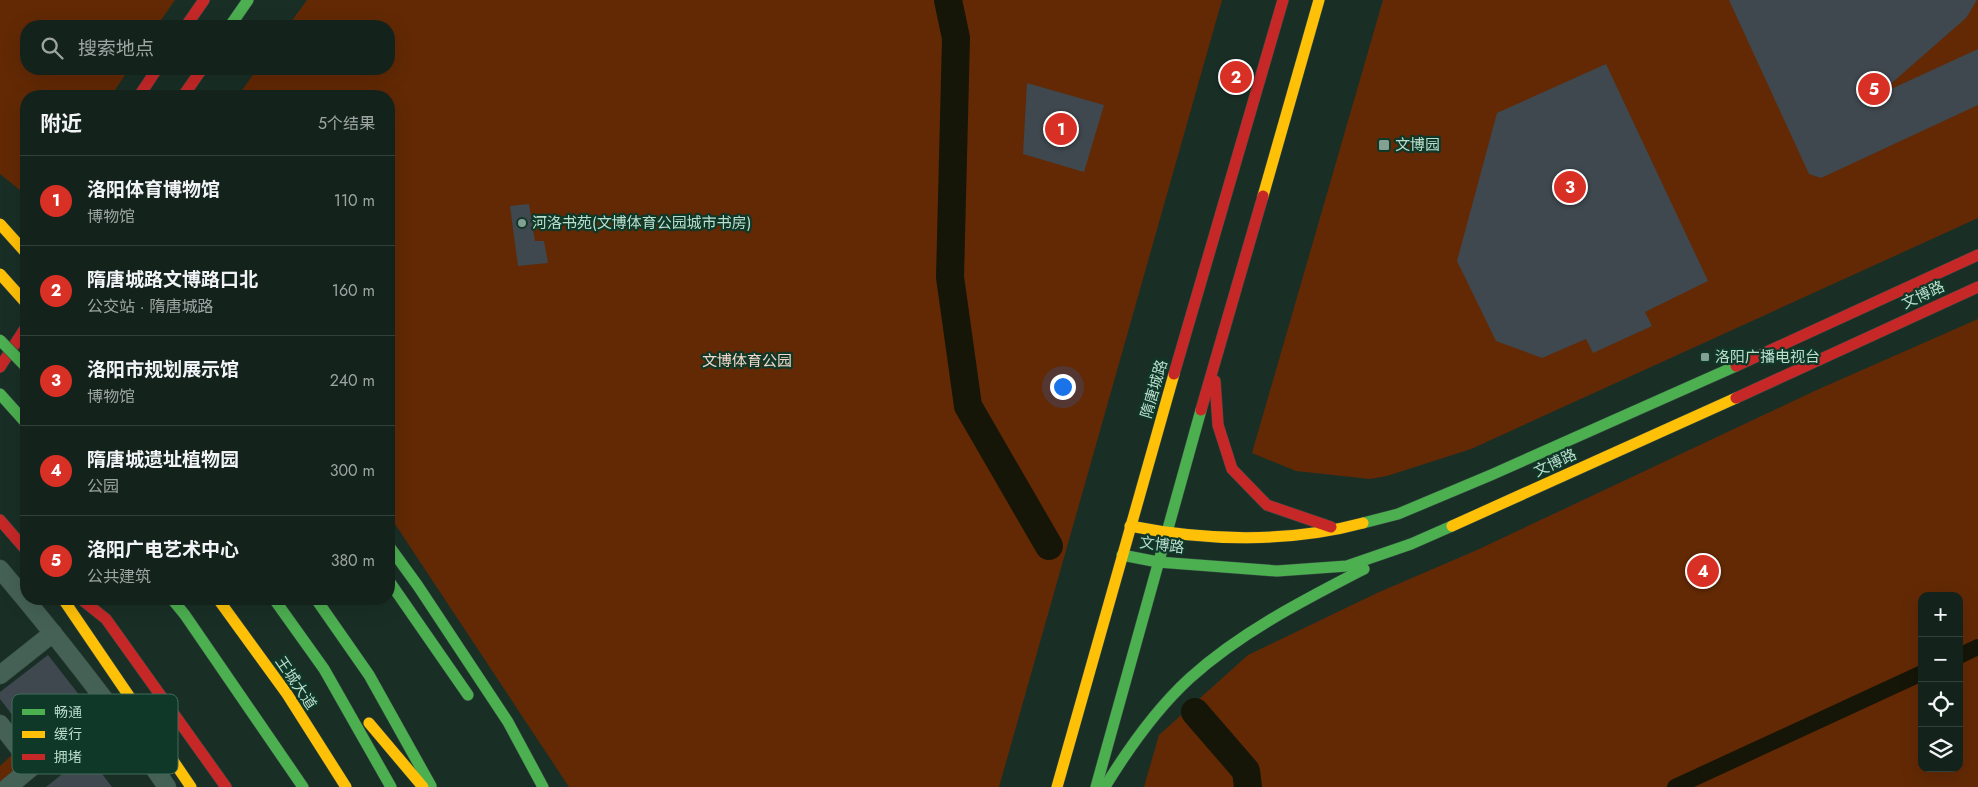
<!DOCTYPE html>
<html lang="zh">
<head>
<meta charset="utf-8">
<style>
  :root { --surface:#13231c; --page:#202f29; --text:#f1f3f6; --muted:#9da4a3; --line:#32403b; --accent:#d93025 }
  body { margin:0; font-family:Jost,"Noto Sans SC",sans-serif; background:var(--page); color:var(--text) }
  .controls { position:absolute; right:15px; bottom:15px; display:grid; overflow:hidden; border-radius:10px; box-shadow:0 5px 20px #0002 }
  .controls button { width:45px; height:45px; display:grid; place-items:center; padding:0; border:0; border-bottom:1px solid var(--line); background:var(--surface); color:var(--text); font:25px sans-serif }
  .you { position:absolute; left:1062px; top:386px; width:18px; height:18px; margin:-12px; border:4px solid #fff; border-radius:50%; background:#1a73e8; box-shadow:0 0 0 8px #1a73e833 }
  .badge { display:grid; place-items:center; width:32px; height:32px; border-radius:50%; background:var(--accent); color:#fff; font-size:16px; font-weight:700 }
  .pin { position:absolute; translate:-50% -50%; border:2px solid #fff; box-shadow:0 1px 5px #0006 }
  .list { margin:0; padding:0; list-style:none }
  h2 { display:flex; justify-content:space-between; align-items:center; height:65px; margin:0; padding:0 20px; font-size:21px }
  h2 small { font-size:16px; font-weight:400; color:var(--muted) }
  .list li { display:grid; grid-template-columns:32px 1fr auto; gap:15px; align-items:center; box-sizing:border-box; height:90px; padding:0 20px; border-top:1px solid var(--line) }
  .list b { display:block; font-size:19px; white-space:nowrap }
  .list p { margin:0; font-size:16px; white-space:nowrap; color:var(--muted) }
  .list em { font-size:16px; font-style:normal; color:var(--muted) }
  .icon { flex:none; width:28px; height:28px; fill:none; stroke:currentColor; stroke-width:2; stroke-linecap:round; stroke-linejoin:round }
  .map { position:relative; flex:none; width:1978px; height:787px; overflow:hidden }
  .search { position:absolute; background:var(--surface); box-shadow:0 5px 20px #0002; left:20px; top:20px; width:375px; height:55px; display:flex; align-items:center; gap:12px; box-sizing:border-box; padding:0 18px; border-radius:20px; color:var(--muted); font-size:19px }
  .panel { position:absolute; background:var(--surface); box-shadow:0 5px 20px #0002; left:20px; top:90px; width:375px; height:515px; border-radius:20px }
  .map>svg:first-child { display:block }
  .green { fill:#632905; fill-rule:evenodd }
  .lines { fill:none; stroke-linecap:round; stroke-linejoin:round }
  .canal { stroke:#151607; stroke-width:16 }
  .river { stroke:#151607; stroke-width:28 }
  .building { fill:#3e484e }
  .street-casing { stroke:#374b42; stroke-width:19 }
  .fast-casing { stroke:#374b42; stroke-width:12 }
  .slow-casing { stroke:#374b42; stroke-width:12 }
  .jam-casing { stroke:#374b42; stroke-width:12 }
  .street { stroke:#456155; stroke-width:18 }
  .fast { stroke:#4caf50; stroke-width:11 }
  .slow { stroke:#ffc107; stroke-width:11 }
  .jam { stroke:#c62828; stroke-width:11 }
  .fast-bridge-casing { stroke:#374b42; stroke-width:12; stroke-linecap:butt }
  .slow-bridge-casing { stroke:#374b42; stroke-width:12; stroke-linecap:butt }
  .fast-bridge { stroke:#4caf50; stroke-width:11 }
  .slow-bridge { stroke:#ffc107; stroke-width:11 }
  .poi-dot { fill:#82a193; stroke:#103828; stroke-width:2 }
  .labels { text-anchor:middle; stroke-width:4.5; stroke-linejoin:round; paint-order:stroke }
  .poi-label { font-size:15px; fill:#bbdecd; stroke:#103828; text-anchor:start }
  .street-label { font-size:15px; fill:#bbdecd; stroke:#103828 }
  .park-label { font-size:15px; fill:#f4d7cb; stroke:#103828 }
  .key { fill:#103828; stroke:#436a5a; stroke-width:1 }
  .key-label { font-size:14px; fill:#bbdecd }
</style>
</head>
<body>
<div class="map">
<svg width="1978" height="787" viewBox="0 0 1978 787">
  <rect width="100%" height="100%" fill="#192f26"/>
  <g class="green">
    <path d="M 0,0 L 175,0 L 157,26 L 26,26 L 26,69 L 129,69 L 111,96 L 26,96 L 26,195 L 0,174 Z"/>
    <path d="M 307,0 L 1222,0 L 999,787 L 569,787 L 389,515 L 389,96 L 238,96 L 257,69 L 389,69 L 389,26 L 288,26 Z"/>
    <path d="M 1383,0 L 1978,0 L 1978,218 L 1471,449 L 1387,476 L 1370,479 L 1296,471 L 1252,453 Z"/>
    <path d="M 1978,319 L 1978,787 L 1144,787 L 1159,735 L 1248,655 L 1377,593 L 1477,550 L 1819,389 ZM 1922,596 L 1959,596 L 1959,768 L 1922,768 Z"/>
    <path d="M 15,752 L 23,765 L 0,787 L 0,766 Z"/>
  </g>
  <g class="lines">
    <g class="canal">
      <path d="M 1959,656 L 1978,647"/>
      <path d="M 1675,787 L 1922,673"/>
    </g>
    <g class="river">
      <path d="M 948,0 L 956,38 L 950,277 L 968,406 L 1049,546"/>
      <path d="M 1195,712 L 1246,771 L 1248,787"/>
    </g>
  </g>
  <g class="building">
    <path d="M 1729,0 L 1977,0 L 1966,18 L 1878,95 L 1978,49 L 1978,105 L 1821,178 L 1809,174 Z"/>
    <path d="M 1606,64 L 1708,281 L 1645,312 L 1652,326 L 1593,353 L 1586,339 L 1542,358 L 1496,341 L 1457,261 L 1497,113 Z"/>
    <path d="M 1027,83 L 1104,105 L 1084,172 L 1023,154 Z"/>
    <path d="M 529,204 L 535,241 L 544,241 L 548,263 L 518,266 L 510,206 Z"/>
    <path d="M 48,655 L 105,728 L 94,737 L 112,761 L 99,770 L 112,787 L 46,787 L 66,771 L 49,750 L 43,755 L 0,699 L 0,692 Z"/>
  </g>
  <g class="lines">
    <defs>
      <g id="street">
        <path d="M 0,569 C 59,639 116,711 167,787"/>
        <path d="M 0,675 L 53,633"/>
        <path d="M 0,724 L 33,766 L 8,787"/>
      </g>
      <g id="fast">
        <path d="M 230,26 L 248,0"/>
        <path d="M 0,394 L 26,423"/>
        <path d="M 1363,523 L 1398,514 L 1491,475 L 1736,366"/>
        <path d="M 389,546 L 418,586 L 508,722 L 543,787"/>
        <path d="M 1122,555 L 1158,562 L 1277,571 L 1347,566 L 1411,544 L 1452,526"/>
        <path d="M 389,581 L 468,695"/>
        <path d="M 172,599 L 185,615 L 303,787"/>
        <path d="M 274,599 L 324,669 L 391,787"/>
        <path d="M 316,599 L 369,675 L 431,786"/>
        <path d="M 1106,785 C 1130,746 1156,709 1190,678 C 1241,632 1304,600 1364,569"/>
        <path d="M 1096,787 L 1201,410"/>
      </g>
      <g id="slow">
        <path d="M 1263,196 L 1319,0"/>
        <path d="M 1130,526 C 1205,541 1289,543 1363,523"/>
        <path d="M 1452,526 L 1736,398"/>
        <path d="M 63,599 L 191,787"/>
        <path d="M 218,599 L 287,694 L 346,787"/>
        <path d="M 369,723 L 423,787"/>
        <path d="M 1057,787 L 1174,374"/>
      </g>
      <g id="jam">
        <path d="M 186,26 L 204,0"/>
        <path d="M 139,96 L 157,69"/>
        <path d="M 183,96 L 202,69"/>
        <path d="M 1736,366 L 1978,255"/>
        <path d="M 0,367 L 26,327"/>
        <path d="M 1174,374 L 1283,0"/>
        <path d="M 1215,381 L 1218,425 L 1232,469 L 1267,505 L 1331,527"/>
        <path d="M 1736,398 L 1978,287"/>
        <path d="M 1201,410 L 1263,196"/>
        <path d="M 0,520 L 26,550"/>
        <path d="M 81,599 L 106,619 L 226,787"/>
      </g>
    </defs>
    <use href="#street" class="street-casing"/>
    <use href="#fast" class="fast-casing"/>
    <use href="#slow" class="slow-casing"/>
    <use href="#jam" class="jam-casing"/>
    <use href="#street" class="street"/>
    <use href="#fast" class="fast"/>
    <use href="#slow" class="slow"/>
    <use href="#jam" class="jam"/>
    <defs>
      <path id="fast-bridge" d="M 0,340 L 26,367"/>
      <g id="slow-bridge">
        <path d="M 0,224 L 26,253"/>
        <path d="M 0,274 L 26,303"/>
      </g>
    </defs>
    <use href="#fast-bridge" class="fast-bridge-casing"/>
    <use href="#slow-bridge" class="slow-bridge-casing"/>
    <use href="#fast-bridge" class="fast-bridge"/>
    <use href="#slow-bridge" class="slow-bridge"/>
  </g>
  <g class="poi-dot">
    <rect x="1378" y="139" width="12" height="12" rx="2.5"/>
    <circle cx="522" cy="223" r="5"/>
    <rect x="1700" y="352" width="10" height="10" rx="2.5"/>
  </g>
  <g class="labels">
    <g class="poi-label">
      <text x="1395" y="150">文博园</text>
      <text x="532" y="228">河洛书苑(文博体育公园城市书房)</text>
      <text x="1715" y="362">洛阳广播电视台</text>
    </g>
    <g class="street-label">
      <text transform="translate(1923 295) rotate(-25)" y="5">文博路</text>
      <text transform="translate(1154 389) rotate(-74)" y="5">隋唐城路</text>
      <text transform="translate(1555 463) rotate(-25)" y="5">文博路</text>
      <text transform="translate(1162 545) rotate(7)" y="5">文博路</text>
      <text transform="translate(296 683) rotate(56)" y="5">王城大道</text>
    </g>
    <g class="park-label">
      <text x="747" y="366">文博体育公园</text>
    </g>
  </g>
  <rect x="12" y="694" width="166" height="80" rx="8" class="key"/>
  <rect x="22" y="709" width="23" height="6" fill="#4caf50"/>
  <rect x="22" y="731" width="23" height="7" fill="#ffc107"/>
  <rect x="22" y="754" width="23" height="6" fill="#c62828"/>
  <g class="key-label">
    <text x="54" y="717">畅通</text>
    <text x="54" y="739">缓行</text>
    <text x="54" y="762">拥堵</text>
  </g>
</svg>
<div class="controls">
<button>+</button>
<button>−</button>
<button><svg class="icon" aria-label="locate" viewBox="0 0 24 24"><circle cx="12" cy="12" r="6"/><path d="M12 2v4M12 18v4M2 12h4M18 12h4"/></svg></button>
<button><svg class="icon" aria-label="layers" viewBox="0 0 24 24"><path d="M12 4l9 5-9 5-9-5zM3 14l9 5 9-5"/></svg></button>
</div>
<div class="you"></div>
<div class="pin badge" style="left:1061px;top:129px">1</div>
<div class="pin badge" style="left:1236px;top:77px">2</div>
<div class="pin badge" style="left:1570px;top:187px">3</div>
<div class="pin badge" style="left:1703px;top:571px">4</div>
<div class="pin badge" style="left:1874px;top:89px">5</div>
<div class="search"><svg class="icon" aria-label="search" viewBox="0 0 24 24"><circle cx="10" cy="10" r="6"/><path d="M15 15l6 6"/></svg>搜索地点</div>
<section class="panel">
<h2>附近<small>5个结果</small></h2>
<ul class="list">
<li><span class="badge">1</span><div><b>洛阳体育博物馆</b><p>博物馆</p></div><em>110 m</em></li>
<li><span class="badge">2</span><div><b>隋唐城路文博路口北</b><p>公交站 · 隋唐城路</p></div><em>160 m</em></li>
<li><span class="badge">3</span><div><b>洛阳市规划展示馆</b><p>博物馆</p></div><em>240 m</em></li>
<li><span class="badge">4</span><div><b>隋唐城遗址植物园</b><p>公园</p></div><em>300 m</em></li>
<li><span class="badge">5</span><div><b>洛阳广电艺术中心</b><p>公共建筑</p></div><em>380 m</em></li>
</ul>
</section>
</div>
</body>
</html>
